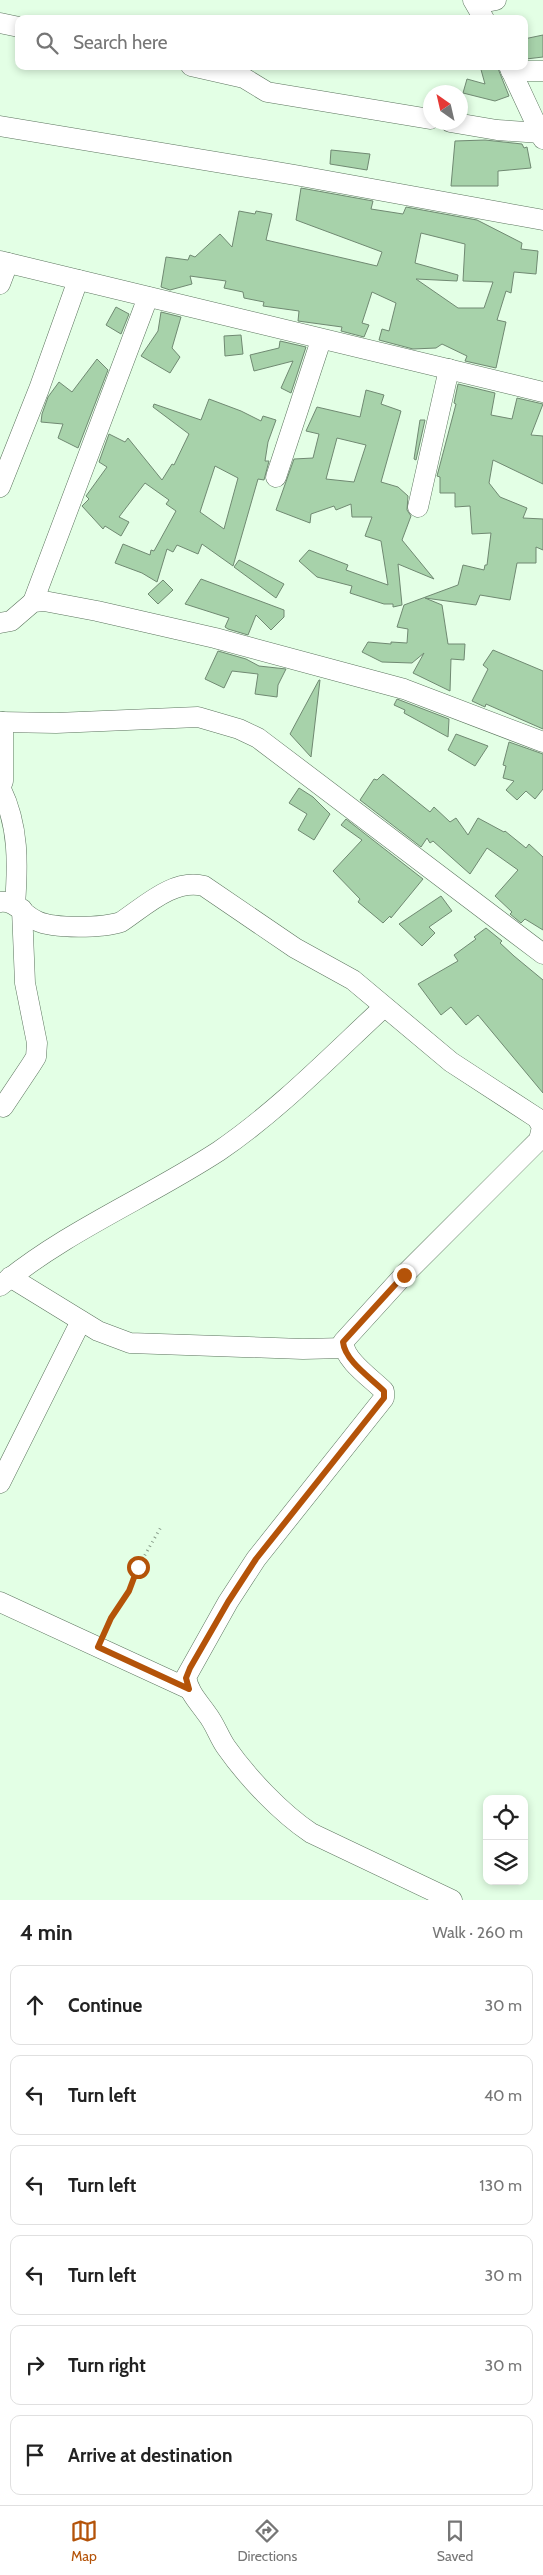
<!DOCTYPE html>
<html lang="en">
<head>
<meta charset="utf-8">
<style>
  :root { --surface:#fff; --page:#f6f6f6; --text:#222; --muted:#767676; --line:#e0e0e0; --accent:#b45309 }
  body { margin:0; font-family:Cabin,sans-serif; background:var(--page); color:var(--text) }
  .controls { position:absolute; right:15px; bottom:15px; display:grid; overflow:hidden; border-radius:10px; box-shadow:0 2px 8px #0003 }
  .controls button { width:45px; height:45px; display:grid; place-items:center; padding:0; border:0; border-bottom:1px solid var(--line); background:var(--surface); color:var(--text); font:25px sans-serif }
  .compass { position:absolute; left:423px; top:85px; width:45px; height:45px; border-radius:50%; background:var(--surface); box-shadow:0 2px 8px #0003; rotate:326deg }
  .stop { position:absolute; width:15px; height:15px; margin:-11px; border:4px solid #b45309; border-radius:50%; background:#fff }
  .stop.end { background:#b45309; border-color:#fff; box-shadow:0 1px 5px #0008 }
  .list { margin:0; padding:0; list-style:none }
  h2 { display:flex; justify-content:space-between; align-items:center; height:65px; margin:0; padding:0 20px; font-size:21px }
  h2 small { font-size:16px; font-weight:400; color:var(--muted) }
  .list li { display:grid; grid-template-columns:32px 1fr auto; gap:15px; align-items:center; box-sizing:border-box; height:80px; margin:0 10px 10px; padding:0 10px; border:1px solid var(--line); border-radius:10px }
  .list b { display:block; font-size:19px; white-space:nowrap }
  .list em { font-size:16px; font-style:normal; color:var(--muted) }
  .icon { flex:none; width:28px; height:28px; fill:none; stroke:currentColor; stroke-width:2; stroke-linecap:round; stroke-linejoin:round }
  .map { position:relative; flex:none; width:543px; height:1900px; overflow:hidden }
  .search { position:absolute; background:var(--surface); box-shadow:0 2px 8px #0003; left:15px; right:15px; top:15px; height:55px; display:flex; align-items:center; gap:12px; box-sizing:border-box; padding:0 18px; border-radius:10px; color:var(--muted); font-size:19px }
  .sheet { height:605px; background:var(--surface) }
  nav { display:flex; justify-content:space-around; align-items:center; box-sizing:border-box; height:70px; border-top:1px solid var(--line); background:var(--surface); font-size:14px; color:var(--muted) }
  nav a { display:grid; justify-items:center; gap:2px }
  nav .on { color:var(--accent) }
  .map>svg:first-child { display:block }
  .building { fill:#a7d2aa; stroke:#708972; fill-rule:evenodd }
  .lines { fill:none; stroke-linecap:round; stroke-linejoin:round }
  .street-casing { stroke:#5c745e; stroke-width:21 }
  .path { stroke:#899d8b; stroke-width:3; stroke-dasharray:1 4; stroke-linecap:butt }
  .street { stroke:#fff; stroke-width:20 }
  .route { stroke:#b45309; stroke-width:6 }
</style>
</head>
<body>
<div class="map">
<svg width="543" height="1900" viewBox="0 0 543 1900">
  <rect width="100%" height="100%" fill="#e3ffe5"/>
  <g class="building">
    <path d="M 543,35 L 543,57 L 526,59 L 524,39 Z"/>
    <path d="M 480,66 L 497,66 L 509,96 L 495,101 L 463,93 L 467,79 L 485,84 Z"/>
    <path d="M 485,140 L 522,144 L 524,148 L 527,147 L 531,168 L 498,171 L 498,186 L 451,186 L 455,141 Z"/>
    <path d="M 331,150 L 370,154 L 367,170 L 330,164 Z"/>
    <path d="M 301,188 L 373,201 L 371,209 L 403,214 L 406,207 L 477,220 L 522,243 L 521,249 L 538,251 L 536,274 L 514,272 L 511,293 L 506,291 L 497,320 L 506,322 L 496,368 L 465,361 L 467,356 L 442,344 L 436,348 L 413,349 L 379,340 L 382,329 L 389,331 L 396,303 L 372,292 L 362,323 L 369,325 L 364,337 L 341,331 L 342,327 L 298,321 L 299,311 L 263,306 L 264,302 L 244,298 L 243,292 L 224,288 L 226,281 L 190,276 L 192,284 L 170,290 L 161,287 L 166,257 L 188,260 L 190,255 L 195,257 L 220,234 L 232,247 L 239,211 L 255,214 L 256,211 L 272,214 L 266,240 L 377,266 L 382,252 L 296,220 ZM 421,233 L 465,244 L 463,281 L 493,282 L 484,308 L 458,308 L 416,279 L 457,281 L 458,275 L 415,263 Z"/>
    <path d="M 116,307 L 129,314 L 121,334 L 106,325 Z"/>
    <path d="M 161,312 L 181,317 L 172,348 L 180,357 L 170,373 L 141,356 L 158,331 Z"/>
    <path d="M 241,335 L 243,354 L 225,356 L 224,336 Z"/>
    <path d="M 280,341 L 306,347 L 291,393 L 281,388 L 293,361 L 254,371 L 250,355 L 279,348 Z"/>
    <path d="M 97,359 L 108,370 L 78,448 L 58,438 L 63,424 L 41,422 L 42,414 L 48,397 L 59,382 L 72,392 Z"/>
    <path d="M 458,384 L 495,393 L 491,415 L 512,419 L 517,398 L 543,404 L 531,435 L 543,436 L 543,484 L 493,460 L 489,483 L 500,497 L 527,508 L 523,518 L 543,519 L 543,550 L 536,547 L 536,563 L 517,563 L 510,600 L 480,595 L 476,605 L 425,598 L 442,605 L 448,644 L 465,644 L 464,660 L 451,659 L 450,691 L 413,673 L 424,653 L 412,663 L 382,662 L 362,652 L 368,642 L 391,644 L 391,642 L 407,643 L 408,629 L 397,627 L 404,605 L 458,585 L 463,565 L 484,570 L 485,565 L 487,565 L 491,533 L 472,534 L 470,506 L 455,507 L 455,493 L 440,493 L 440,477 L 437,476 L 456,404 L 454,403 Z"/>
    <path d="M 366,390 L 384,395 L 381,404 L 401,411 L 381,482 L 398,487 L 408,496 L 407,510 L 411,516 L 402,540 L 434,579 L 398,564 L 402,605 L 393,607 L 393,604 L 384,604 L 350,593 L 352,586 L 317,577 L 299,561 L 309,550 L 348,565 L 346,570 L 388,585 L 381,541 L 365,536 L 372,517 L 352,517 L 351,504 L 336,510 L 334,506 L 311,514 L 310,523 L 276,510 L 294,459 L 313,458 L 319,434 L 306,431 L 317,407 L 360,417 ZM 337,438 L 366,445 L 354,482 L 326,479 Z"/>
    <path d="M 209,399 L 241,411 L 261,421 L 263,416 L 276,420 L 268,442 L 265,461 L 269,461 L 264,480 L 258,479 L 233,566 L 202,544 L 198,554 L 177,545 L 173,552 L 167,549 L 157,582 L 142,573 L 115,563 L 123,544 L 150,555 L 151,550 L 154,551 L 176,511 L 166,504 L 169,500 L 145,483 L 119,517 L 129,522 L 121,536 L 105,526 L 103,529 L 82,506 L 89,499 L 86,496 L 107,467 L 99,462 L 109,434 L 125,442 L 128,438 L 162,480 L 172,464 L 174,465 L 189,434 L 153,407 L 154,404 L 201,420 ZM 215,466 L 238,478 L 224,529 L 200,512 Z"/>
    <path d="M 420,420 L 425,420 L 416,460 L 414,459 Z"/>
    <path d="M 239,560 L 284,584 L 276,598 L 234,567 Z"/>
    <path d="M 201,579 L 284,610 L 284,617 L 271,630 L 256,615 L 248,635 L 228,629 L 225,627 L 229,618 L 185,604 Z"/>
    <path d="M 163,580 L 173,590 L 158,604 L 148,594 Z"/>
    <path d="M 493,650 L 543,671 L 543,729 L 486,704 L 485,707 L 472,701 L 488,669 L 483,665 Z"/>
    <path d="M 218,651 L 246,659 L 259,666 L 286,669 L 278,685 L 277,697 L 255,694 L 258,674 L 232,671 L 224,688 L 205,679 Z"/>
    <path d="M 319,680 L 320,680 L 311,757 L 290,734 Z"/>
    <path d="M 397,699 L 449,719 L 448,737 L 404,713 L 405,710 L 394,705 Z"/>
    <path d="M 456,734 L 488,746 L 475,766 L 448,750 Z"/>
    <path d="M 509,742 L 543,754 L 543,789 L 535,799 L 526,791 L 517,800 L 506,790 L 514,781 L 503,778 L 506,766 L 503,765 Z"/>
    <path d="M 383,774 L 430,812 L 434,807 L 450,822 L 456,818 L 468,835 L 478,818 L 504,832 L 505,831 L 526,848 L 529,844 L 543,857 L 543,930 L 525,919 L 521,923 L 510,914 L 512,912 L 495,896 L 518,870 L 487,848 L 470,874 L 433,841 L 430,843 L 427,838 L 421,847 L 360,800 L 374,779 L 377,780 Z"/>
    <path d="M 299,788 L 313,797 L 330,814 L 314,840 L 298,830 L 307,814 L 289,803 Z"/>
    <path d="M 346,819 L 423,879 L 391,918 L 390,916 L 383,923 L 358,902 L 360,899 L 333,871 L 362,840 L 341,825 Z"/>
    <path d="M 441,896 L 452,911 L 429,927 L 435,933 L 422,946 L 399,924 Z"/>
    <path d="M 486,928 L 502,941 L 500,943 L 514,956 L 543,980 L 543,1093 L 478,1015 L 466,1025 L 451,1007 L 441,1015 L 418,984 L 458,961 L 454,955 L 476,939 L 474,937 Z"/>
  </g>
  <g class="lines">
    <defs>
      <g id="street">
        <path d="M 473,0 L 484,19"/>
        <path d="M 476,4 L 496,0"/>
        <path d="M 0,23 L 19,27"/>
        <path d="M 191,66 L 244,78 L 267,92 L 430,119"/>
        <path d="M 509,66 L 543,139"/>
        <path d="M 511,71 L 543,71"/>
        <path d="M 450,122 L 497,130 L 541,133"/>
        <path d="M 0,126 L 295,175 L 543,220"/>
        <path d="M 0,261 L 543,392"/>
        <path d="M 0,284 L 8,263"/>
        <path d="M 276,477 L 321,340"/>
        <path d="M 0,487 L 39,389 L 78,280"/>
        <path d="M 418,507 L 449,369"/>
        <path d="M 33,602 L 148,297"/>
        <path d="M 0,623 L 11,621 L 33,602 L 44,601 L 97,611 L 215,638 L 404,689 L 543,742"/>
        <path d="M 0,722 L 56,723 L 198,717 L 239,729 L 258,738 L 543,954"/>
        <path d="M 0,789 L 3,781 L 3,722"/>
        <path d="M 1,789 C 19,826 18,864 15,905"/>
        <path d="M 0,902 C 16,900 23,915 37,921 C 54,929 103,928 121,922 C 145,906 174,878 204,886 L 295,948 L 353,980 L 451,1062 L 537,1118 L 542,1127 L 539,1140 L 404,1275 L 343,1342 C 345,1361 371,1378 384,1391 L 384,1398 L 256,1559 L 228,1602 L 186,1677 C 189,1693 198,1701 207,1714 C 215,1724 219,1737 226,1747 C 247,1777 281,1813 311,1833 L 452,1900"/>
        <path d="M 3,1107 L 31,1065 L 36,1057 L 37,1043 L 25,983 L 22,909"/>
        <path d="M 10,1277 L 98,1331 L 130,1343 L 303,1349 L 344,1348"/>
        <path d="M 0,1286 C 66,1231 147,1198 219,1151 C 279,1110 331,1056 384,1007"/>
        <path d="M 0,1483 L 81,1321"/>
        <path d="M 0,1602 L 189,1689"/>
      </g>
    </defs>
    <use href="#street" class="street-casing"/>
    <path class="path" d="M 105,1630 L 111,1618 L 129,1591 L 138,1567 L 161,1527"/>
    <use href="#street" class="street"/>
  </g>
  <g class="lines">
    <path class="route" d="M 138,1567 L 129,1591 L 111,1618 L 98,1647 L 189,1689 L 186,1678 L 190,1668 L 228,1602 L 256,1559 L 384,1398 L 384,1391 C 371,1378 345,1361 343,1342 L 404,1275"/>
  </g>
</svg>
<div class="controls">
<button><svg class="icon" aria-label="locate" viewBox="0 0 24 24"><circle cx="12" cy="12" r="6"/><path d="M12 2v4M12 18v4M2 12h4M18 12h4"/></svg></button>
<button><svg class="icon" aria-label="layers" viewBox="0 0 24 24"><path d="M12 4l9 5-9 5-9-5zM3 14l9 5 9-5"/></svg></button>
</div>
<svg class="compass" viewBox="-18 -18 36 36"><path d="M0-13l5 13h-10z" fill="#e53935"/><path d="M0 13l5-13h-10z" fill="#767676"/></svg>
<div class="stop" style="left:138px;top:1567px"></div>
<div class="stop end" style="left:404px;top:1275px"></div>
<div class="search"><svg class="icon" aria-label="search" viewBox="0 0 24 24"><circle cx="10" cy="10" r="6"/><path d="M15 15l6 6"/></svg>Search here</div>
</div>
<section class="sheet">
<h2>4 min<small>Walk · 260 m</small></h2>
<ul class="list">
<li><svg class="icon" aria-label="ahead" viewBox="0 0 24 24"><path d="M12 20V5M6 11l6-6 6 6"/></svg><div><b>Continue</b></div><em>30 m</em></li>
<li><svg class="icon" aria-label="left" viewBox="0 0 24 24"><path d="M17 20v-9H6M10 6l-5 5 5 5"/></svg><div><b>Turn left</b></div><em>40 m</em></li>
<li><svg class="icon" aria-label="left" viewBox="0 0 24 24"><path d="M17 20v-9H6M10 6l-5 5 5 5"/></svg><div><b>Turn left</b></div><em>130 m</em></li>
<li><svg class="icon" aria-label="left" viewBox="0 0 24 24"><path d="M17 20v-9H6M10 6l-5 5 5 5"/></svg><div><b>Turn left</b></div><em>30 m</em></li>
<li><svg class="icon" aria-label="right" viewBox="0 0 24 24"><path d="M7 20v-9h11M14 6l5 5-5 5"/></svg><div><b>Turn right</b></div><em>30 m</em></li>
<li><svg class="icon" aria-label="arrive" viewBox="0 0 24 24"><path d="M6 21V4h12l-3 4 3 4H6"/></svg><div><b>Arrive at destination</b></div></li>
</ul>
</section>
<nav>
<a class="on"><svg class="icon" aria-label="map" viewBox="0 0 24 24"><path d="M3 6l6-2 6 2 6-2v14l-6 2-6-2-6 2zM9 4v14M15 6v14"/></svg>Map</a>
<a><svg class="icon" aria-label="directions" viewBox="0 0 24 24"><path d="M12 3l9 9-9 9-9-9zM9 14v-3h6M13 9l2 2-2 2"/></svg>Directions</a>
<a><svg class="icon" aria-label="saved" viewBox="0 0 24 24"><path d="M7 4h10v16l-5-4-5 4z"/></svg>Saved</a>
</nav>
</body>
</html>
